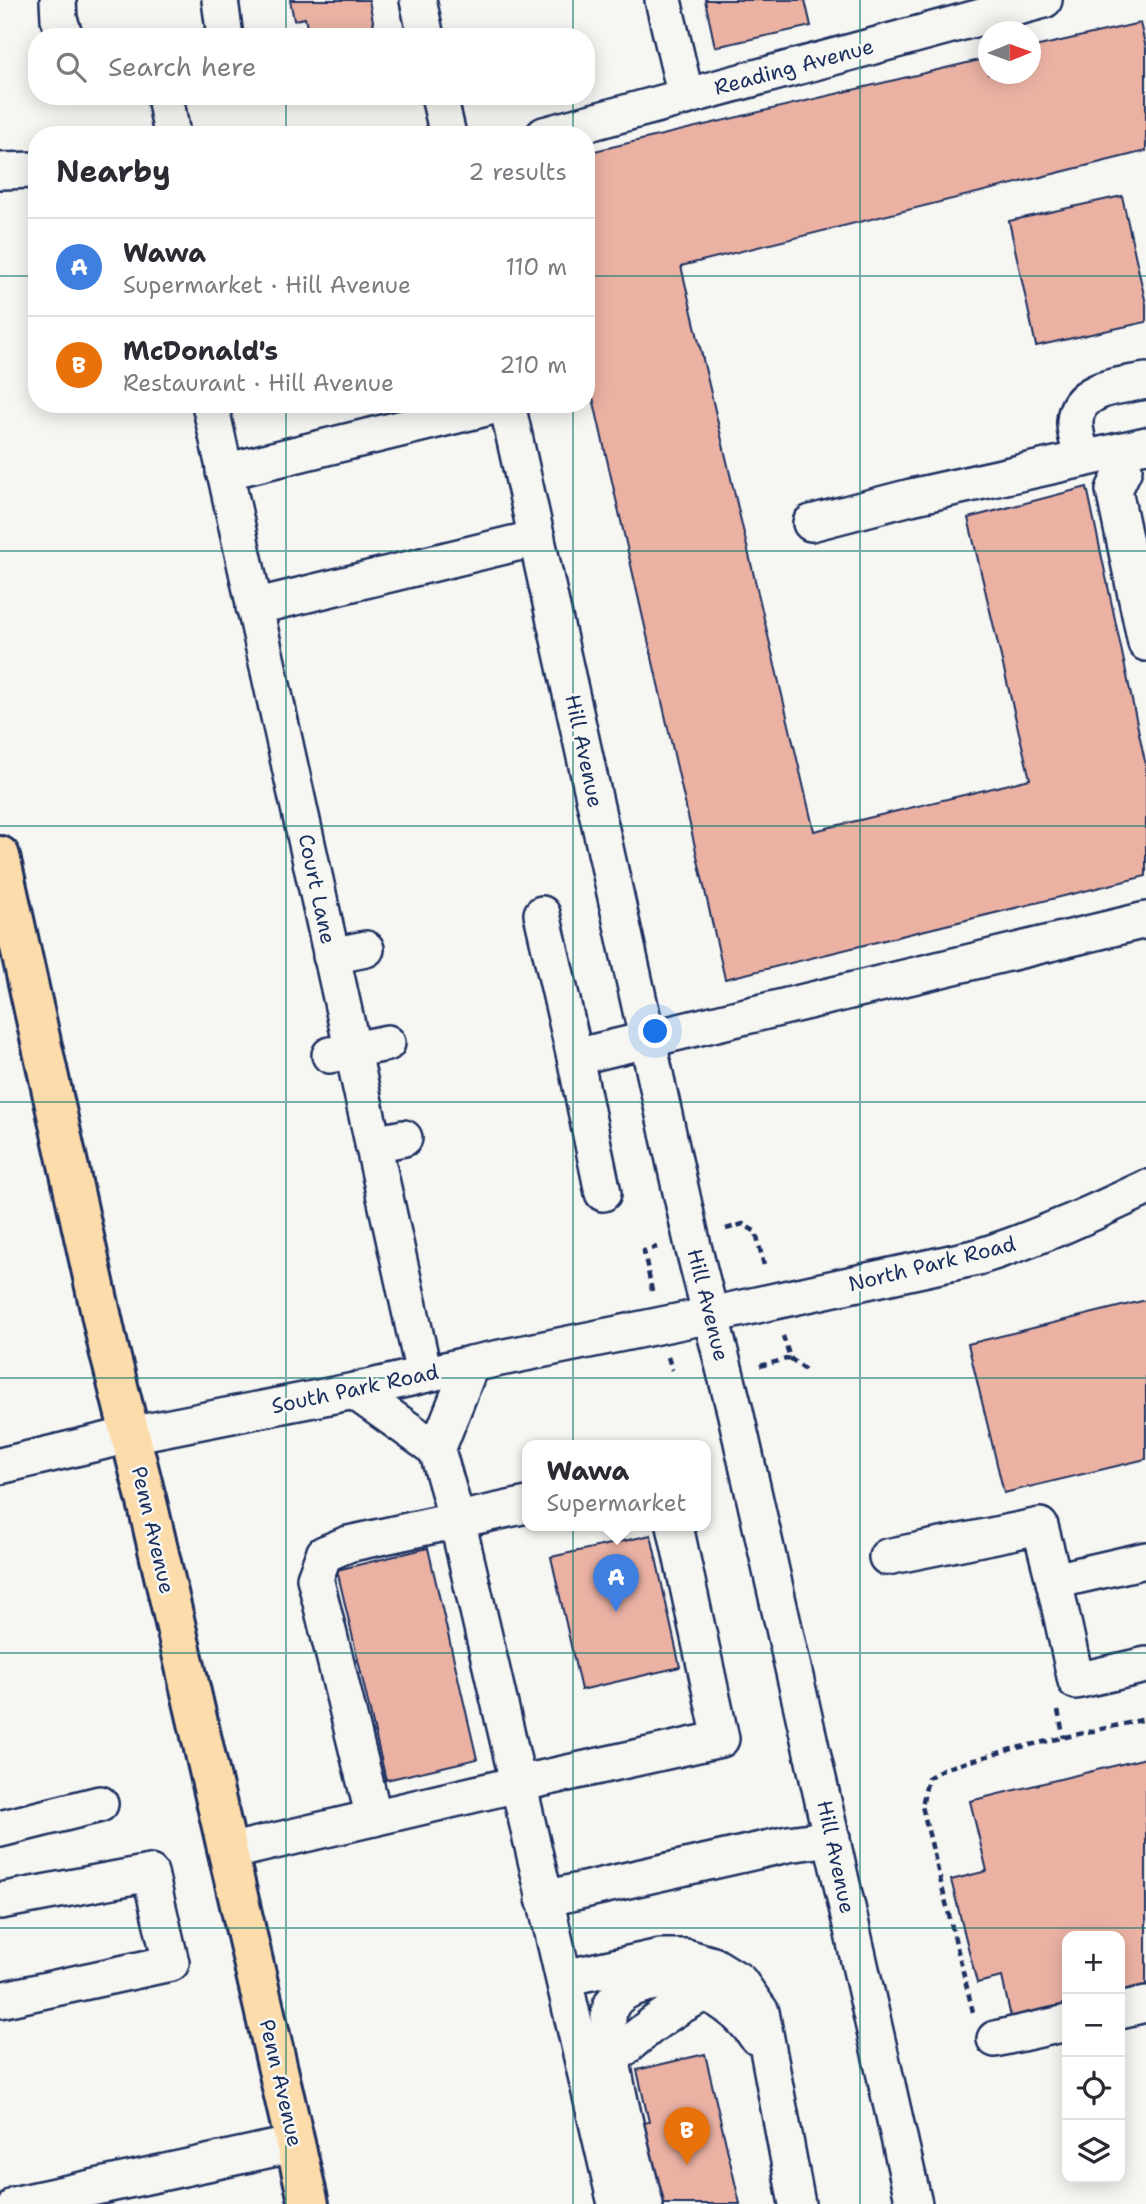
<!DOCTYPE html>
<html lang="en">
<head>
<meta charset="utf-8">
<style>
  :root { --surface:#fff; --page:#f7f7f7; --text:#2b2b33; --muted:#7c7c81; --line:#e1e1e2; --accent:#b45309 }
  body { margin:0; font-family:"Shantell Sans",sans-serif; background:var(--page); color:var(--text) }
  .controls { position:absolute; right:21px; bottom:21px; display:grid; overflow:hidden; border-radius:14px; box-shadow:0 4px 18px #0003 }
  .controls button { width:63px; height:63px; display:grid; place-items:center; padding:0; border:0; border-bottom:2px solid var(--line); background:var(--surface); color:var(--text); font:35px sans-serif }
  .compass { position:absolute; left:978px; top:21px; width:63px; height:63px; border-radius:50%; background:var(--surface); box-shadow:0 4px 18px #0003; rotate:89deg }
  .you { position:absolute; left:656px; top:1032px; width:24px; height:24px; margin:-18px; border:5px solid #fff; border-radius:50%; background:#1a73e8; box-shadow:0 0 0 10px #1a73e833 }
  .badge { display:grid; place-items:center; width:46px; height:46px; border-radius:50%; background:var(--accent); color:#fff; font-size:23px; font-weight:700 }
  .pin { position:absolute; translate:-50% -58px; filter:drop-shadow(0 2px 4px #0008) }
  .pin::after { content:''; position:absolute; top:37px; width:24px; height:21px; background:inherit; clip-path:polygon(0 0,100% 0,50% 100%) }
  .popup { position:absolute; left:522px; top:1440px; width:189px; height:91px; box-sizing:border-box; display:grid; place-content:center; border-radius:14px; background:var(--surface); filter:drop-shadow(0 2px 5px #0005); font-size:23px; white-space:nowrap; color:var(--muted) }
  .popup b { font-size:26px; color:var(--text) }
  .popup::after { content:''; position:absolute; left:50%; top:100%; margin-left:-14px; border:14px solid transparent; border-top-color:var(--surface) }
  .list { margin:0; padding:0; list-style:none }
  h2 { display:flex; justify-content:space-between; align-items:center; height:91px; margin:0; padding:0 28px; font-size:30px }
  h2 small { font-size:23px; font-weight:400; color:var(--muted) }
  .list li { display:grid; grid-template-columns:46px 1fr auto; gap:21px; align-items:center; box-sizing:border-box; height:98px; padding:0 28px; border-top:2px solid var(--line) }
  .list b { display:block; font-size:26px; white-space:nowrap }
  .list p { margin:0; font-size:23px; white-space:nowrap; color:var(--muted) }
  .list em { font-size:23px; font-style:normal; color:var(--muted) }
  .icon { flex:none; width:38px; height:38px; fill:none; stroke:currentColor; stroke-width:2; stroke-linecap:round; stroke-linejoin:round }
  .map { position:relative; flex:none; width:1146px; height:2204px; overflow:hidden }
  .search { position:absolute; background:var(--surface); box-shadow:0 4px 18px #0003; left:28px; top:28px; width:567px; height:77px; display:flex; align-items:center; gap:18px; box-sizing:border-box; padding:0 24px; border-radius:28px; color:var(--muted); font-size:26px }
  .panel { position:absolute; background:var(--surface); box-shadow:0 4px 18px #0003; left:28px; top:126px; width:567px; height:287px; border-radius:28px }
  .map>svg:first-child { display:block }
  .building { fill:#ebb2a4; stroke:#1b2f5e; stroke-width:2 }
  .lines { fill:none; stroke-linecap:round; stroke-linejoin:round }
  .minor-casing { stroke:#1b2f5e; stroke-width:40 }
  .major-casing { stroke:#1b2f5e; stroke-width:44 }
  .path { stroke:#1b2f5e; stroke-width:4.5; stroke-dasharray:7 5; stroke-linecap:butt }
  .minor { stroke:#f6f6f2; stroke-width:35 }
  .major { stroke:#fddcac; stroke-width:38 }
  .grid { fill:none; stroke:#0f766e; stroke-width:2; stroke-opacity:0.55 }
  .labels { text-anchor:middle; stroke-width:5; stroke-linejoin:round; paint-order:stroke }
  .street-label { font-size:21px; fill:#1b2f5e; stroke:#f6f6f2 }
</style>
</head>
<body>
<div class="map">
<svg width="1146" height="2204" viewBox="0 0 1146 2204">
  <rect width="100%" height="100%" fill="#f6f6f2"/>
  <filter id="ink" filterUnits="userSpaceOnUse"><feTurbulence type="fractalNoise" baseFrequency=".0143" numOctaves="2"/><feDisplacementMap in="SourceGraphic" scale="14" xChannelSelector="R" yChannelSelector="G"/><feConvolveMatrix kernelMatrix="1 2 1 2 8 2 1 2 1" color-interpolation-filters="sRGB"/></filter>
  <g filter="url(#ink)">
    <g class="building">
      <path d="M 290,0 L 369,0 L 376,37 L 309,37 L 305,18 L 294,20 Z"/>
      <path d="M 705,0 L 805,0 L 811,26 L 715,47 Z"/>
      <path d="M 1140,23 L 1146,48 L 1146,151 L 681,266 L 814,831 L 1030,779 L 968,518 L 1087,487 L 1146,766 L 1146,876 L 725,979 L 586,367 L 586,153 L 988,58 L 988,74 L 1030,74 L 1030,48 Z"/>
      <path d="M 1122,196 L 1146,304 L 1146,322 L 1036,346 L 1009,221 Z"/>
      <path d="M 1146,1300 L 1146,1459 L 1004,1493 L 968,1344 Z"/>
      <path d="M 651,1535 L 680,1667 L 581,1690 L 551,1557 Z"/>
      <path d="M 428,1548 L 477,1759 L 386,1780 L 337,1570 Z"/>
      <path d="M 1146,1758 L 1146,1989 L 1120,1996 L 1120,1936 L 1067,1936 L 1067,2009 L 1012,2022 L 1002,1977 L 977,1983 L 951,1880 L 987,1871 L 970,1801 Z"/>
      <path d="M 705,2054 L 740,2204 L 652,2204 L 633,2125 L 649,2122 L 637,2070 Z"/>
    </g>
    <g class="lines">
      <defs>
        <g id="minor">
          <path d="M 58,0 L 59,19 L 65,37"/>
          <path d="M 220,0 L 225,37"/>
          <path d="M 418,0 L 426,37"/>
          <path d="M 663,0 L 686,97"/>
          <path d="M 165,96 L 172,135"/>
          <path d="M 439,96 L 448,135"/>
          <path d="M 544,135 L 1044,0"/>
          <path d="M 0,171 L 37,170"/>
          <path d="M 210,404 L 424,1374"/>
          <path d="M 507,404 L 693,1246 L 735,1411 L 914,2204"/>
          <path d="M 1120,451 L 1124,469 L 1114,490 L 1146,643"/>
          <path d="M 1083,459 C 1080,448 1074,432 1075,421 C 1077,387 1121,386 1146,381"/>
          <path d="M 224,472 L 502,404"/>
          <path d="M 811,523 L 911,497 L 1146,445"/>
          <path d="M 254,607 L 537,538"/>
          <path d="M 542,914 L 575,1057 L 603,1193"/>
          <path d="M 331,956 L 366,949"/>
          <path d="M 330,1055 L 387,1043"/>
          <path d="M 575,1057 L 1146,920"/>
          <path d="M 373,1144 L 404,1138"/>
          <path d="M 471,1364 L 437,1450 L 457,1520 L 616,2204"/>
          <path d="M 354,1391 L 437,1450"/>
          <path d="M 0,1466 L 130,1435 L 354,1391 L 471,1364 L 711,1315 L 978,1257 C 1036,1239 1091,1214 1146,1188"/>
          <path d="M 887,1557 L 1040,1526 L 1054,1581 L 1146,1560"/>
          <path d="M 1054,1581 L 1076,1681 L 1146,1665"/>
          <path d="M 374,1818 L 315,1578 L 324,1554 L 348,1544 L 527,1505"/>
          <path d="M 0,1829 L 100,1804"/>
          <path d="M 228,1852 L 518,1784 L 721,1739 L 675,1526"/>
          <path d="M 544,1899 L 788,1844 L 832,1838"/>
          <path d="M 0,1901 L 150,1873 L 171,1963 L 0,2000"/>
          <path d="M 564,1978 L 660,1957 L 686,1957 L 713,1965 L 739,1981 L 761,2012 L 797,2204"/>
          <path d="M 1120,2010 L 1146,2004"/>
          <path d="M 995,2039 L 1067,2023"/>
          <path d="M 612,2059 C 642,2032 670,2008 708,1992"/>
          <path d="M 17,2204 L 295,2144"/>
          <path d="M 645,2204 C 637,2170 597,2029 612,2004 C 622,1987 656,1979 674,1983 C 710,1990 737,2007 757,2037"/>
        </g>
        <path id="major" d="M 0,856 L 109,1350 L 148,1506 L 309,2204"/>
      </defs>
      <use href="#minor" class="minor-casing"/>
      <use href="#major" class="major-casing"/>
      <g class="path">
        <path d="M 726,1229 L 743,1224 L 756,1232 L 765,1270"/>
        <path d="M 652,1291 L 644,1251 L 657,1247"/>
        <path d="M 668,1357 L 672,1370"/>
        <path d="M 790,1358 L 808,1372"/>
        <path d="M 760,1366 L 790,1358 L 783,1336"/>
        <path d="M 1058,1711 L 1064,1738"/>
        <path d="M 973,2012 L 922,1806 L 928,1778 L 943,1769 L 1012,1749 L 1146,1719"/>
      </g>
      <use href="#minor" class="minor"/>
      <use href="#major" class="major"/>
    </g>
  </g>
  <path class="grid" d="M 286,0 L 286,37M 573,0 L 573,37M 860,0 L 860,2204M 286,96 L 286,135M 573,96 L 573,135M 0,276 L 37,276M 586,276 L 1146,276M 286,404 L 286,2204M 573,404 L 573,2204M 0,551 L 1146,551M 0,826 L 1146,826M 0,1102 L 1146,1102M 0,1378 L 1146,1378M 0,1653 L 1146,1653M 0,1928 L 1146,1928"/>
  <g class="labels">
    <g class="street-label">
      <text transform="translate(794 67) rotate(-15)" y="7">Reading Avenue</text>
      <text transform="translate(584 751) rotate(78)" y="7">Hill Avenue</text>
      <text transform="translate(317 889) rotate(78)" y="7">Court Lane</text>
      <text transform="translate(932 1264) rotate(-14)" y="7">North Park Road</text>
      <text transform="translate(708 1305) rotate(76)" y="7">Hill Avenue</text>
      <text transform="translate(355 1389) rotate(-12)" y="7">South Park Road</text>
      <text transform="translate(153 1530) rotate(77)" y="7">Penn Avenue</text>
      <text transform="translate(836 1857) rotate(78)" y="7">Hill Avenue</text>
      <text transform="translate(281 2083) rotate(77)" y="7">Penn Avenue</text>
    </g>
  </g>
</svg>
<div class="controls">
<button>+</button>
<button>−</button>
<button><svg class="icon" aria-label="locate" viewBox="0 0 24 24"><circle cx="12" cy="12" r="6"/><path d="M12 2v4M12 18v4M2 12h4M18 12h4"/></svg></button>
<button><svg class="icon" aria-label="layers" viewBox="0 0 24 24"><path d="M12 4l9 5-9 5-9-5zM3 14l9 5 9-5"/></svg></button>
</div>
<svg class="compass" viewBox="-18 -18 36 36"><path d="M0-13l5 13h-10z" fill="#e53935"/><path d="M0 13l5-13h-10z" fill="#7c7c81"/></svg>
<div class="you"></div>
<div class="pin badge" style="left:616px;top:1612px;background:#3f7fe0">A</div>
<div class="popup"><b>Wawa</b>Supermarket</div>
<div class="pin badge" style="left:687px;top:2165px;background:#e8710a">B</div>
<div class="search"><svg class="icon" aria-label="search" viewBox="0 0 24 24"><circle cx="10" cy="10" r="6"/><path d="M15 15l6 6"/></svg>Search here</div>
<section class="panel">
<h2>Nearby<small>2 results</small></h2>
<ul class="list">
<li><span class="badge" style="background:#3f7fe0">A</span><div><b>Wawa</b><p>Supermarket · Hill Avenue</p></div><em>110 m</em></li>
<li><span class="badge" style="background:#e8710a">B</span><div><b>McDonald's</b><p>Restaurant · Hill Avenue</p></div><em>210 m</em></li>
</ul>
</section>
</div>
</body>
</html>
